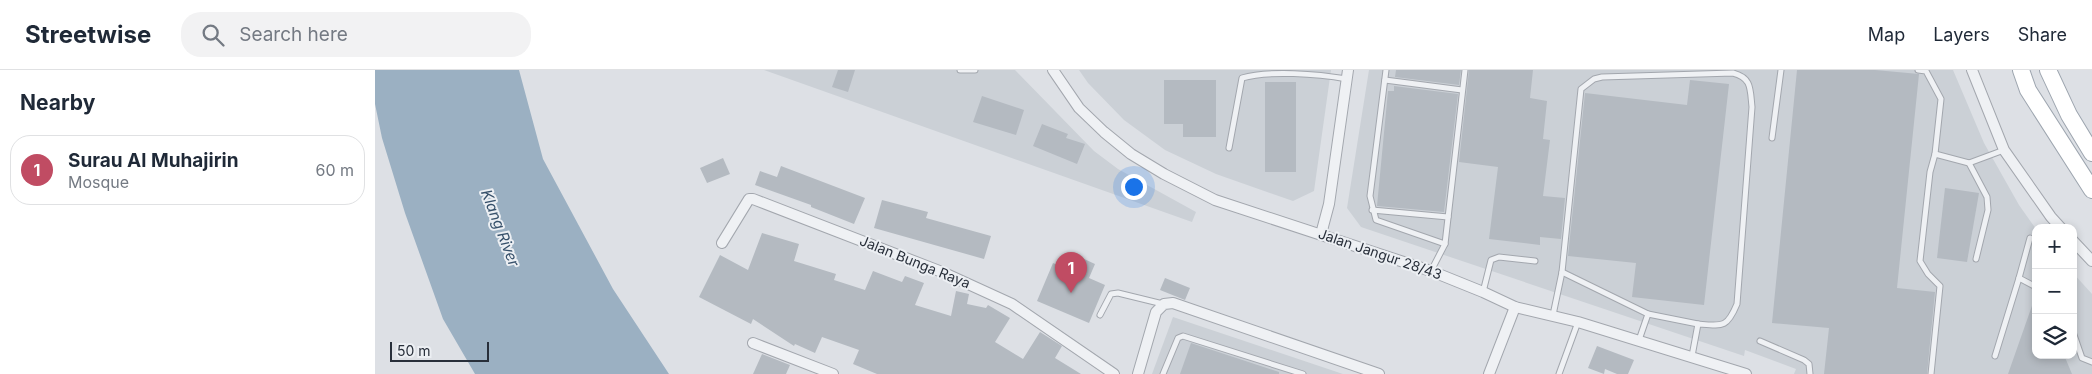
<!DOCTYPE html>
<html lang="en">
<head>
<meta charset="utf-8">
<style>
  :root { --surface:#fff; --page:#f2f2f3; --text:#1f2937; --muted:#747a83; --line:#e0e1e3; --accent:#c04c63 }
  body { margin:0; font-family:Inter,sans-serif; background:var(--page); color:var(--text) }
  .controls { position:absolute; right:15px; bottom:15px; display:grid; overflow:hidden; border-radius:10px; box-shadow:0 2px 8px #0003 }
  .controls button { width:45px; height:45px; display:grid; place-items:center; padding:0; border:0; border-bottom:1px solid var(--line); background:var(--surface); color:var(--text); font:25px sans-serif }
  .scale { position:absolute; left:15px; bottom:12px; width:99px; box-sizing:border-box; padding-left:5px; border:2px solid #282f3a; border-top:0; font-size:14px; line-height:18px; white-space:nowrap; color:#282f3a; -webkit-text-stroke:4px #eceff3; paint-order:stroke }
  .you { position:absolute; left:758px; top:116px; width:18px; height:18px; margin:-12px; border:4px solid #fff; border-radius:50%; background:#1a73e8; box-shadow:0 0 0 8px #1a73e833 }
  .badge { display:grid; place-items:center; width:32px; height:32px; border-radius:50%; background:var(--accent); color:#fff; font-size:16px; font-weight:700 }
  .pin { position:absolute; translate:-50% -41px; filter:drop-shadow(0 1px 2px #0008) }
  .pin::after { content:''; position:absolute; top:26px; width:18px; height:15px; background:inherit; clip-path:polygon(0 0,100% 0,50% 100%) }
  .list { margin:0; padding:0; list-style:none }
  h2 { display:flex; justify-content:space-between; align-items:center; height:65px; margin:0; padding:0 20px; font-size:21px }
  h2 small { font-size:16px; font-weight:400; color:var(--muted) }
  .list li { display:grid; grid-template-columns:32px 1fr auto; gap:15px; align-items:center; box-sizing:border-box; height:70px; margin:0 10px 10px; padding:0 10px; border:1px solid var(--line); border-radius:20px }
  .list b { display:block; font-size:19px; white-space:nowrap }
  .list p { margin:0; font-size:16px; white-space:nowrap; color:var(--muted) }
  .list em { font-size:16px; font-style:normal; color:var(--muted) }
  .icon { flex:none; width:28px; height:28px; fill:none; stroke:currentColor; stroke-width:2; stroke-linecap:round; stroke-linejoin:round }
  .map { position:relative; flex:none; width:1717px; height:304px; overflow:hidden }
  header { display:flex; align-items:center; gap:30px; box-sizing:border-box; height:70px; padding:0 25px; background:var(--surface); border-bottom:1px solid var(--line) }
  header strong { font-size:24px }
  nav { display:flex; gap:28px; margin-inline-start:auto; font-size:18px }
  .search { width:350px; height:45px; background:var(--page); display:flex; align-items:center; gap:12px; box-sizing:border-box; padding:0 18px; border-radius:20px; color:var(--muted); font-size:19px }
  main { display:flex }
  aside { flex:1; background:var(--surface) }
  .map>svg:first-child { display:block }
  .built { fill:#cbd0d6 }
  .water { fill:#9bb0c2 }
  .building { fill:#b4bac1 }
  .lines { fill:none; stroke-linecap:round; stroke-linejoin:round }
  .service-casing { stroke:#a3a7ae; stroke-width:7 }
  .minor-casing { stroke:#a3a7ae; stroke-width:12 }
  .primary-casing { stroke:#9da5af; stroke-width:18 }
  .service { stroke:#eff1f4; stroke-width:5 }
  .minor { stroke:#eff1f4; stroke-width:10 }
  .primary { stroke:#fff; stroke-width:16 }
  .labels { text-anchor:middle; stroke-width:4; stroke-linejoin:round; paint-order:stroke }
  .street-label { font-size:14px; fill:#282f3a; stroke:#eceff3 }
  .water-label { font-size:15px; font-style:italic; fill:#36506a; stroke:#eceff3 }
</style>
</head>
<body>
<header>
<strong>Streetwise</strong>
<div class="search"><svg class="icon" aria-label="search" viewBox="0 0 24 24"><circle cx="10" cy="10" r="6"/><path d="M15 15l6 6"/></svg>Search here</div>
<nav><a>Map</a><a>Layers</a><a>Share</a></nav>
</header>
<main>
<aside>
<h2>Nearby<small></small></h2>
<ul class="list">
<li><span class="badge">1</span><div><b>Surau Al Muhajirin</b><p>Mosque</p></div><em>60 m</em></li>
</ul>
</aside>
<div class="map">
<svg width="1717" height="304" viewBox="0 0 1717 304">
  <rect width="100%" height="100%" fill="#dde0e5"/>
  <g class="built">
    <path d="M 389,0 L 640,0 L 719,81 L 743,99 L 821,142 L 817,152 Z"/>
    <path d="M 704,0 L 956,0 L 939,121 L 918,131 L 841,104 L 790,80 L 749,50 L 713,13 Z"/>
    <path d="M 994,0 L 1578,0 L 1609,73 L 1644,135 L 1661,159 L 1661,285 L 1698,285 L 1698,203 L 1717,224 L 1717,304 L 1419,304 L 1421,299 L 1370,280 L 1369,286 L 986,157 L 972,138 Z"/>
    <path d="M 798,247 L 968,304 L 777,304 Z"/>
  </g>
  <path class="water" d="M 0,0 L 144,0 L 168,89 L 238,219 L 294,304 L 100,304 L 68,249 L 30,143 L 7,68 L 0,34 Z"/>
  <g class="building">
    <path d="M 463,0 L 480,0 L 473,22 L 457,17 Z"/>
    <path d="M 1021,0 L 1086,0 L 1084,15 L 1020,7 Z"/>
    <path d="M 1094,0 L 1158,0 L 1155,28 L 1172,31 L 1168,69 L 1175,70 L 1168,126 L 1190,128 L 1186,169 L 1165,167 L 1165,175 L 1114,169 L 1123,97 L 1084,92 Z"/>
    <path d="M 1422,0 L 1500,0 L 1544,4 L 1522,218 L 1560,222 L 1552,304 L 1449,304 L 1454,258 L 1397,253 Z"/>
    <path d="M 789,10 L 841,10 L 841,67 L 808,67 L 808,54 L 789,54 Z"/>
    <path d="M 1315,10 L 1354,14 L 1329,235 L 1257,227 L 1261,193 L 1193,186 L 1210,23 L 1312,35 Z"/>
    <rect x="890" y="12" width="31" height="90"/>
    <path d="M 1019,16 L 1083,24 L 1069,142 L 1002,136 L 1013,21 L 1019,21 Z"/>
    <path d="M 607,26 L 649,40 L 641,65 L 598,52 Z"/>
    <path d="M 667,54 L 693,64 L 691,68 L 710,74 L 702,94 L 658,76 Z"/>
    <path d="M 348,88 L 355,104 L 332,113 L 325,98 Z"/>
    <path d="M 406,96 L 490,128 L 479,154 L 436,137 L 436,135 L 380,115 L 385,101 L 402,107 Z"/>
    <path d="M 1570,118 L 1604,123 L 1592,192 L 1562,188 Z"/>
    <path d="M 507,130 L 553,142 L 551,148 L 616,166 L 609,189 L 499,158 Z"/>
    <path d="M 387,163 L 424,174 L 419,191 L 461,204 L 459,210 L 490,220 L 498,201 L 527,212 L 530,206 L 549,213 L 540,235 L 576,246 L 581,221 L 594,224 L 592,234 L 611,238 L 613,235 L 635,248 L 620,272 L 648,289 L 665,262 L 687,276 L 680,288 L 706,304 L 502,304 L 478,294 L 484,280 L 447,267 L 440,283 L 420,274 L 419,276 L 378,249 L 376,254 L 324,227 L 345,185 L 373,200 Z"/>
    <path d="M 707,188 L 720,194 L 714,208 L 730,215 L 714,253 L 662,231 L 678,193 L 701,203 Z"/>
    <path d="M 790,208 L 815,218 L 810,230 L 785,220 Z"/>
    <path d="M 1659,230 L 1661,285 L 1689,285 L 1697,304 L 1633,304 Z"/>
    <path d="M 816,273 L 904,302 L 904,304 L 805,304 Z"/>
    <path d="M 1222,276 L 1259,290 L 1253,304 L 1242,304 L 1230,299 L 1229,304 L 1213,298 Z"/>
    <path d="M 387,284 L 415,295 L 411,304 L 378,304 Z"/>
  </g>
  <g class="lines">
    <defs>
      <g id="service">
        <path d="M 585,0 L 600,0"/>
        <path d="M 1011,0 L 995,126 L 1001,150 L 1070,174"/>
        <path d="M 1543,0 L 1551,1 L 1566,29 L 1560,84"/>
        <path d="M 1010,10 L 1087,20"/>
        <path d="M 1397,68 L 1406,0"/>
        <path d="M 854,78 L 867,8 C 894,0 943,4 972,9"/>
        <path d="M 1594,93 L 1612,127 L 1613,140 L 1601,189"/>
        <path d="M 997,140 L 1073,147"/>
        <path d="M 1056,201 L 1070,174 L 1090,0"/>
        <path d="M 1187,202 L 1273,244 L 1264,270"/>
        <path d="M 1644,208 L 1655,168"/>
        <path d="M 1108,222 L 1116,190 L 1124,187 L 1160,191"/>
        <path d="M 1273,244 L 1323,254"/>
        <path d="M 725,245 L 736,224 L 743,223 L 788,234"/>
        <path d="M 1178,245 L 1187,202 L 1206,19 L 1219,9 L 1227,7 L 1358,3 C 1377,8 1375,19 1377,37 L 1362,234 C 1352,258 1348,256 1323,254 L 1317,286"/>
        <path d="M 1698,262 L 1707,288 L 1717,292"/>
        <path d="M 1385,271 L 1429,290 L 1434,294 L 1435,304"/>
        <path d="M 1620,286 L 1644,208 L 1661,217"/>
        <path d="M 788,304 L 803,268 L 808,266 L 928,304"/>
        <path d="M 1184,304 L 1203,252"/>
        <path d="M 1556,304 L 1565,216 L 1553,204 L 1545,191 L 1555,102 L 1560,84 L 1594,93 L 1629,80"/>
      </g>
      <g id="minor">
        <path d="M 678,0 L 704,38 L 729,62 L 756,84 L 789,104 L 840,130 L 1056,201 L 1108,222 L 1140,237 L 1203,252 L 1371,304"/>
        <path d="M 1597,0 L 1629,80 L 1676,147 L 1686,158"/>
        <path d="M 946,164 L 954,134 L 973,0"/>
        <path d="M 1698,171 L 1717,191"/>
        <path d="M 347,173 L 374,129 L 378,129 L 567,202 L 637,234 L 739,304"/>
        <path d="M 378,273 L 458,304"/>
        <path d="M 763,304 L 781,242 L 789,234 L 798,233 L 1004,304"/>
        <path d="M 1114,304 L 1140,237"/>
      </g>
      <g id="primary">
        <path d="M 1646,0 L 1653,20 L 1717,120"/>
        <path d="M 1673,0 L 1694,45 L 1717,83"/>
      </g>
    </defs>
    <use href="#service" class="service-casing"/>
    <use href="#minor" class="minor-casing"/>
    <use href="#primary" class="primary-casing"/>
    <use href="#service" class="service"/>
    <use href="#minor" class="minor"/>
    <use href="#primary" class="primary"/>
  </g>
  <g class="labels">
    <g class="street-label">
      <text transform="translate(1005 184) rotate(19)" y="5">Jalan Jangur 28/43</text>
      <text transform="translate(540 192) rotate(22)" y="5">Jalan Bunga Raya</text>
    </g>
    <g class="water-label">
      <text transform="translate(125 158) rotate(69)" y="5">Klang River</text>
    </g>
  </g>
</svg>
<div class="controls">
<button>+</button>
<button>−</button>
<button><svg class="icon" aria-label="layers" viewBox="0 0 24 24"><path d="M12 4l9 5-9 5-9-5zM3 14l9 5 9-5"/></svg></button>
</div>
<div class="scale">50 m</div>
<div class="you"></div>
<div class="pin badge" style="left:696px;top:223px">1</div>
</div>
</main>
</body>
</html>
